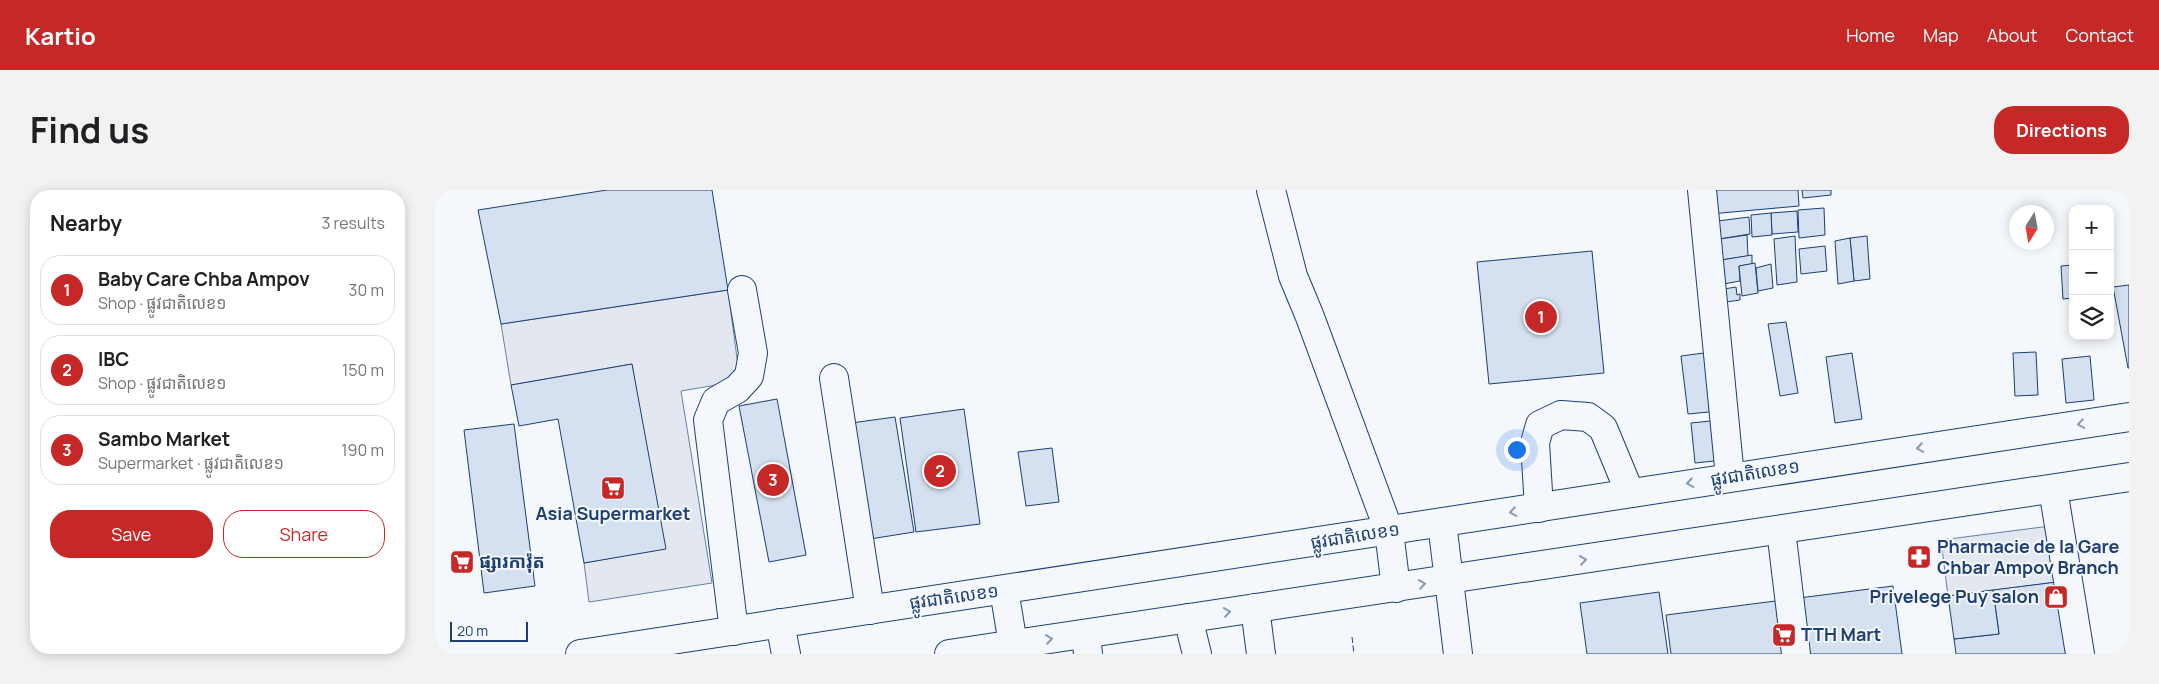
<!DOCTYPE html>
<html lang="en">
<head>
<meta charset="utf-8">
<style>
  :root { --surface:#fff; --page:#f2f2f2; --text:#202124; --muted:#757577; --line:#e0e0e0; --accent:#c62828 }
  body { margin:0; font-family:Manrope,"Noto Sans Khmer",sans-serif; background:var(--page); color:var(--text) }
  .controls { position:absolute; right:15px; top:15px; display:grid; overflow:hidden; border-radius:10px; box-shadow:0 2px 12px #0003 }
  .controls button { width:45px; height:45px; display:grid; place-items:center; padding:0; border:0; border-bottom:1px solid var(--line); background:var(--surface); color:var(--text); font:25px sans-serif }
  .compass { position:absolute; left:1574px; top:15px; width:45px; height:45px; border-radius:50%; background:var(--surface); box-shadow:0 2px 12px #0003; rotate:191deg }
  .scale { position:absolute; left:15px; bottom:12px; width:78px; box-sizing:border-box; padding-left:5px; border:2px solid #1d3f73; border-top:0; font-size:14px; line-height:18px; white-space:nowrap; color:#1d3f73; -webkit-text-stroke:4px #f4f7fb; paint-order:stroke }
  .you { position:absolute; left:1081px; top:259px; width:18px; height:18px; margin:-12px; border:4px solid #fff; border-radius:50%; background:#1a73e8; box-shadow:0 0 0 8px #1a73e833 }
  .badge { display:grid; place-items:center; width:32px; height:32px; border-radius:50%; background:var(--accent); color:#fff; font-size:16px; font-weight:700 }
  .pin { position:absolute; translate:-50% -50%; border:2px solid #fff; box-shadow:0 1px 5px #0006 }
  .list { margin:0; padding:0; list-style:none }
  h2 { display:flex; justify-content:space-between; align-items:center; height:65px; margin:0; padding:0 20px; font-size:21px }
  h2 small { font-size:16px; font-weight:400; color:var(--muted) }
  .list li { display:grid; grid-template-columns:32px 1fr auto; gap:15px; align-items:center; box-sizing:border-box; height:70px; margin:0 10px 10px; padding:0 10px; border:1px solid var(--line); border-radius:20px }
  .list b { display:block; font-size:19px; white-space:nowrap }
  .list p { margin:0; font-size:16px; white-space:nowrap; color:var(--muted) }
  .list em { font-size:16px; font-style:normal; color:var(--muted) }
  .actions { display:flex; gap:10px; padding:15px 20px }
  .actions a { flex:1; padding:11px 0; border:1px solid var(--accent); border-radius:20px; text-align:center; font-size:18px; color:var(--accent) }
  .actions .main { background:var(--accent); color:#fff }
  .icon { flex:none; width:28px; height:28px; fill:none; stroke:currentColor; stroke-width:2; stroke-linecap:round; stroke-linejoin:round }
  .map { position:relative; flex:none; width:1694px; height:464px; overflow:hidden; border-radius:20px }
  header { display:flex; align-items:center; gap:30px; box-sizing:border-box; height:70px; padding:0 25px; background:var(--accent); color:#fff }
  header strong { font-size:24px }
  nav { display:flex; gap:28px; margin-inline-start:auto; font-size:18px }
  .intro { display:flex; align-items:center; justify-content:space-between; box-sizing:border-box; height:120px; padding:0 30px }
  h1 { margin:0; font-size:35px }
  .button { padding:12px 22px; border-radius:20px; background:var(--accent); color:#fff; font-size:18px; font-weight:700 }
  main { display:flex; gap:30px; padding:0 30px }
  aside { flex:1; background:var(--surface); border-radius:20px; box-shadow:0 2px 12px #0003 }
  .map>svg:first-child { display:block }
  .parking { fill:#e3e8f0; stroke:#687fa3 }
  .building { fill:#d5e0f0; stroke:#1d3f73 }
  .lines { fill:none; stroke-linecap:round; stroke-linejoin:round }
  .minor-casing { stroke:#1d3f73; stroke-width:30 }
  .highway-casing { stroke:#1d3f73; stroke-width:30 }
  .minor { stroke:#f4f7fb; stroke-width:28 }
  .highway { stroke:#f4f7fb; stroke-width:28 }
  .fence { stroke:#1d3f73; stroke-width:1; stroke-dasharray:6 2.5; stroke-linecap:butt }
  .oneway { stroke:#889bb7 }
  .labels { text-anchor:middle; stroke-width:4; stroke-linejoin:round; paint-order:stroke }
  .street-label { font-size:18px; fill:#1d3f73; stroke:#f4f7fb }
  .poi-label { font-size:18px; font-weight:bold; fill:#1d3f73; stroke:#f4f7fb; text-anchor:start }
</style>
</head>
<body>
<header>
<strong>Kartio</strong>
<nav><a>Home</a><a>Map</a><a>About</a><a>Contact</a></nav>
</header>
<div class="intro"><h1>Find us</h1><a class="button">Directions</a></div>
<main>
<aside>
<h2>Nearby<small>3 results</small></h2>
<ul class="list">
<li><span class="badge">1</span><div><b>Baby Care Chba Ampov</b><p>Shop · ផ្លូវជាតិលេខ១</p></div><em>30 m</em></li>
<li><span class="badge">2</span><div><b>IBC</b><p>Shop · ផ្លូវជាតិលេខ១</p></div><em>150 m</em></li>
<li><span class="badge">3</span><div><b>Sambo Market</b><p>Supermarket · ផ្លូវជាតិលេខ១</p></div><em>190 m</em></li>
</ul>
<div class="actions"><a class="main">Save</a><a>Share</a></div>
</aside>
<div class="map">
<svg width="1694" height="464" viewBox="0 0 1694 464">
  <rect width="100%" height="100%" fill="#f4f7fb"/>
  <g class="parking">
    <path d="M 293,100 L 305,191 L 246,201 L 277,393 L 154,412 L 149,373 L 227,359 L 197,174 L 76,195 L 66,134 Z"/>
    <path d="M 1623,335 L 1630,391 L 1513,406 L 1506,350 Z"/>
  </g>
  <g class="building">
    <path d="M 172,0 L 277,0 L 293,100 L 66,134 L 43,20 Z"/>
    <path d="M 1272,0 L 1363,0 L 1364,16 L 1275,24 Z"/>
    <path d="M 1367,0 L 1396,0 L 1396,5 L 1368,8 Z"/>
    <path d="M 1389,18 L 1390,45 L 1364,48 L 1363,20 Z"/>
    <path d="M 1362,21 L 1363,42 L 1337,44 L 1336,23 Z"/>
    <path d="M 1336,23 L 1337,45 L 1317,47 L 1316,25 Z"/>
    <path d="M 1314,27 L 1315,44 L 1278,50 L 1275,32 Z"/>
    <path d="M 1312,45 L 1313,66 L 1280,71 L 1278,50 Z"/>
    <path d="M 1360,46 L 1362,92 L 1342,95 L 1339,49 Z"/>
    <path d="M 1432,46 L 1435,89 L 1419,91 L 1415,48 Z"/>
    <path d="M 1415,48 L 1419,91 L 1403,94 L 1400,51 Z"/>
    <path d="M 1390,56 L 1392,81 L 1366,84 L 1364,59 Z"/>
    <path d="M 1157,61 L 1169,183 L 1054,194 L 1042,72 Z"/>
    <path d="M 1317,65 L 1317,74 L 1304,76 L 1305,91 L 1283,95 L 1280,71 Z"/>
    <path d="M 1320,73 L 1323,103 L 1307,106 L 1304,76 Z"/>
    <path d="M 1336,74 L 1338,98 L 1323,101 L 1321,78 Z"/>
    <path d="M 1638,75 L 1638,108 L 1628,109 L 1626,76 Z"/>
    <path d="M 1694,95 L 1694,178 L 1693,178 L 1678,97 Z"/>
    <path d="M 1301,97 L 1302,105 L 1305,104 L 1305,110 L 1284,113 L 1283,100 Z"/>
    <path d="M 1351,132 L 1363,203 L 1345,206 L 1333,134 Z"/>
    <path d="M 1277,162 L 1284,221 L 1253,224 L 1246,166 Z"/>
    <path d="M 1601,162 L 1603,205 L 1580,206 L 1578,163 Z"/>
    <path d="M 1417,163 L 1427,229 L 1400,233 L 1391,167 Z"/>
    <path d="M 1655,166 L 1659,210 L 1631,213 L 1627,169 Z"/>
    <path d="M 197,174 L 231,359 L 149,373 L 123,229 L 84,236 L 76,195 Z"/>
    <path d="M 342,209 L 371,365 L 334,372 L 304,216 Z"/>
    <path d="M 529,219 L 545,334 L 481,342 L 465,228 Z"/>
    <path d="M 460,227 L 479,342 L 435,349 L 416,233 Z"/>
    <path d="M 1285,230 L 1289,270 L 1260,273 L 1256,233 Z"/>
    <path d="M 79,234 L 100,396 L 49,403 L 29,240 Z"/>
    <path d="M 617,258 L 624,312 L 591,316 L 583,262 Z"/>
    <path d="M 1630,391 L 1640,464 L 1521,464 L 1519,449 L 1564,444 L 1558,400 Z"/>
    <path d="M 1458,396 L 1467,464 L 1236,464 L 1231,425 Z"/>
    <path d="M 1558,400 L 1564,444 L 1519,449 L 1513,406 Z"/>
    <path d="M 1224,402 L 1233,464 L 1152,464 L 1145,413 Z"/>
  </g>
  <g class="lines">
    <defs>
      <g id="minor">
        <path d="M 836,0 L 858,86 L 875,127 L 954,341 L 961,398"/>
        <path d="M 1267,0 L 1295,287"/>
        <path d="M 399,188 L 435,420"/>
        <path d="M 1618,299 L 1645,464"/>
        <path d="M 1104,318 L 1100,253 L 1105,235 L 1126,225 L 1153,227 L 1168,238 L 1195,303"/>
        <path d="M 1007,333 L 1023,464"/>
        <path d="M 1346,340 L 1361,464"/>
        <path d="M 820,418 L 826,464"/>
        <path d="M 753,428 L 762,464"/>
        <path d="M 345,433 L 351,464"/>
        <path d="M 299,441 L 273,230 L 281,211 L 302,199 L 314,186 L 318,163 L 307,100"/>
        <path d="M 651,444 L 653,464"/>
      </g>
      <g id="highway">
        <path d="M 569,400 L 578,454"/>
        <path d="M 145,464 L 1694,227"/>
        <path d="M 514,464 L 1694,287"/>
      </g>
    </defs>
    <use href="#minor" class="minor-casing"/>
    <use href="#highway" class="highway-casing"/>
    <use href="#minor" class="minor"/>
    <use href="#highway" class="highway"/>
    <path class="fence" d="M 917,447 L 919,464"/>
  </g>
  <defs><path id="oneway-chevron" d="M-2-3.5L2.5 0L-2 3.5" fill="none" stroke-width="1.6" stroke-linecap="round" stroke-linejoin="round" transform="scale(1.25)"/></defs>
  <g class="oneway">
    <use href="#oneway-chevron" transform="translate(1646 234) rotate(171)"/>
    <use href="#oneway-chevron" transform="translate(1485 258) rotate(171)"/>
    <use href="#oneway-chevron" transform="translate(1255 293) rotate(171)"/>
    <use href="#oneway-chevron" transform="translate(1078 322) rotate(171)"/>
    <use href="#oneway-chevron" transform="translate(1148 370) rotate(-8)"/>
    <use href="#oneway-chevron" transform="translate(987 394) rotate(-8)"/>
    <use href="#oneway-chevron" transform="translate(792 422) rotate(-8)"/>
    <use href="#oneway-chevron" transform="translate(614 449) rotate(-8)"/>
  </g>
  <defs>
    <symbol id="supermarket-square" viewBox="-11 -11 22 22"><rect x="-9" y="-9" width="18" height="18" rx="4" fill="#c62828" stroke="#f4f7fb"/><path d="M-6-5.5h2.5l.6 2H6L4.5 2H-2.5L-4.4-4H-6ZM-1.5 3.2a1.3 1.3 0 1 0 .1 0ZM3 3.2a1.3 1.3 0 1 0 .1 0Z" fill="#fff"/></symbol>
    <symbol id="pharmacy-square" viewBox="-11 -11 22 22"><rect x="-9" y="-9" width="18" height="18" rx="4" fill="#c62828" stroke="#f4f7fb"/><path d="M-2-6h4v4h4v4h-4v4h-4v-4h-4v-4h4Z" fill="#fff"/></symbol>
    <symbol id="shop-square" viewBox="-11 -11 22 22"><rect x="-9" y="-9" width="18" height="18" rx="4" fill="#c62828" stroke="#f4f7fb"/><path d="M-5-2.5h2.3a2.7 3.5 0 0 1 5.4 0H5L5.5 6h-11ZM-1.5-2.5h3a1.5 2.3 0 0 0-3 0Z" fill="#fff"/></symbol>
  </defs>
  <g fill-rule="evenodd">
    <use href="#supermarket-square" x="164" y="284" width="28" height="28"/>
    <use href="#pharmacy-square" x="1470" y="353" width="28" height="28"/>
    <use href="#supermarket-square" x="13" y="358" width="28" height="28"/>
    <use href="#shop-square" x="1607" y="393" width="28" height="28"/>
    <use href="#supermarket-square" x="1335" y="431" width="28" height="28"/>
  </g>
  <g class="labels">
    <g class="street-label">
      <text transform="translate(1320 283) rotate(-9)" y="6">ផ្លូវជាតិលេខ១</text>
      <text transform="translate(920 346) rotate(-9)" y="6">ផ្លូវជាតិលេខ១</text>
      <text transform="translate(519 407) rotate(-8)" y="6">ផ្លូវជាតិលេខ១</text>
    </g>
    <g class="poi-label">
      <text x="178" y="330" text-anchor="middle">Asia Supermarket</text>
      <text x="1502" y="363">Pharmacie de la Gare<tspan x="1502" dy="21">Chbar Ampov Branch</tspan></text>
      <text x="44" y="378">ផ្សារការ៉ុត</text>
      <text x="1604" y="413" text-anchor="end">Privelege Puy salon</text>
      <text x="1366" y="451">TTH Mart</text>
    </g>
  </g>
</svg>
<div class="controls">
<button>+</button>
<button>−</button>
<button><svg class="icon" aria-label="layers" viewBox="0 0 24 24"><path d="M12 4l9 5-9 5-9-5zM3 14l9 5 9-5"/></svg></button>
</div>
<svg class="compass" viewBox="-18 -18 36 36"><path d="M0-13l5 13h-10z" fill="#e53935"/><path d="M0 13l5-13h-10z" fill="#757577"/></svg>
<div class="scale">20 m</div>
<div class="you"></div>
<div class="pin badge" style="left:1106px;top:127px">1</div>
<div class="pin badge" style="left:505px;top:281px">2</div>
<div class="pin badge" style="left:338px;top:290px">3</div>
</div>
</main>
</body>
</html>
